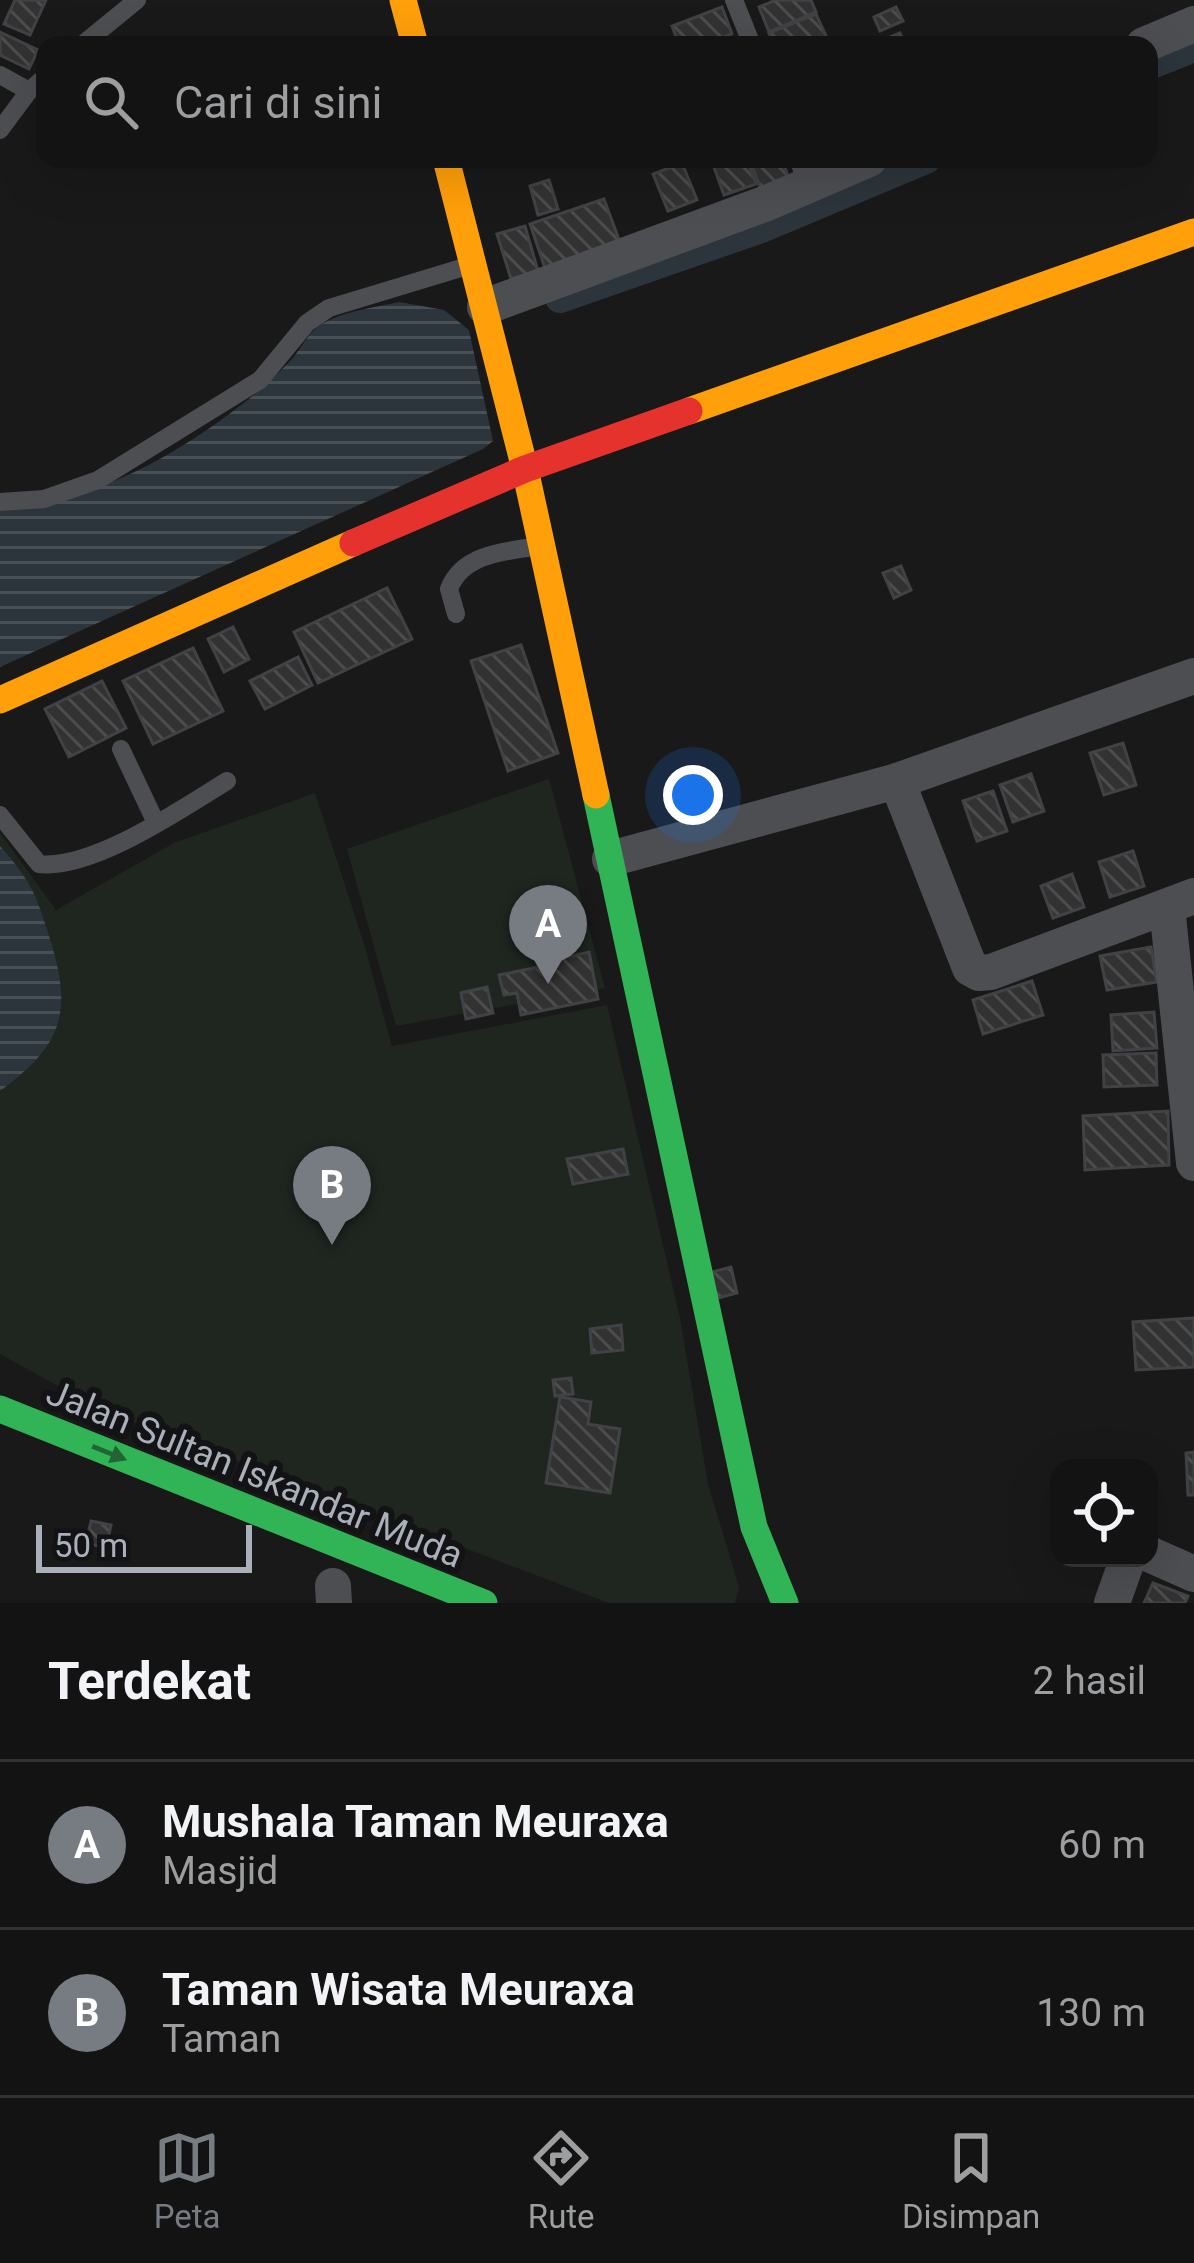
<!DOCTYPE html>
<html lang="id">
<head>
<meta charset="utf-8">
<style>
  :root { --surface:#131313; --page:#1c1c1c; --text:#f1f3f6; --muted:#9d9ea0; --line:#323233; --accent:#777b82 }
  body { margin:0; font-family:Roboto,sans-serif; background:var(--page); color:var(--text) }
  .controls { position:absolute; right:36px; bottom:36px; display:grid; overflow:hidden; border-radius:24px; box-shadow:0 12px 48px #0002 }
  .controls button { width:108px; height:108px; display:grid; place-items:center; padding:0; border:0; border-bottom:3px solid var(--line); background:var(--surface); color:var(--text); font:60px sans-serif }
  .scale { position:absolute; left:36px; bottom:30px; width:216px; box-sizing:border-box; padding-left:12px; border:6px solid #aab0ba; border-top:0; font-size:33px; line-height:42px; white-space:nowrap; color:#aab0ba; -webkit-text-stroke:9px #131315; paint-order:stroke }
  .you { position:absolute; left:693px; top:795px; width:42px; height:42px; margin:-30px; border:9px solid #fff; border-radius:50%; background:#1a73e8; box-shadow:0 0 0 18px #1a73e833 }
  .badge { display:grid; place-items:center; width:78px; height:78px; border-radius:50%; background:var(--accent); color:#fff; font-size:39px; font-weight:700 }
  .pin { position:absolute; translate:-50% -99px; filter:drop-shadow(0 3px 6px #0008) }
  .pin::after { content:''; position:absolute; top:63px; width:42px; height:36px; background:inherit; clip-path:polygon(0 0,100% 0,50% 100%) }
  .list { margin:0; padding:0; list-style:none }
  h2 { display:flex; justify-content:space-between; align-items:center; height:156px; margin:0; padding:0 48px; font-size:51px }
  h2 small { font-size:39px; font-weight:400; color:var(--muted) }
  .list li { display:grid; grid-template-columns:78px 1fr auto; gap:36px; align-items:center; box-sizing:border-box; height:168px; padding:0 48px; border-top:3px solid var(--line) }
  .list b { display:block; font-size:45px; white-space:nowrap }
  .list p { margin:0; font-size:39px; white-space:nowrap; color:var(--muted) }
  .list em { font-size:39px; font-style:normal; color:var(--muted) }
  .icon { flex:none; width:66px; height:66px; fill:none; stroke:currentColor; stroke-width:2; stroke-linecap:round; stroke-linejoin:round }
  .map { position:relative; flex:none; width:1194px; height:1603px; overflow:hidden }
  .search { position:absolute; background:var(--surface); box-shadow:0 12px 48px #0002; left:36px; right:36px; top:36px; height:132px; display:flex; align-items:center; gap:30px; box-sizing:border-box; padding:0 42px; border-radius:24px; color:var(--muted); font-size:45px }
  .sheet { height:492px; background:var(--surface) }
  nav { display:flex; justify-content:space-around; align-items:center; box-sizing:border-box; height:168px; border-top:3px solid var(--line); background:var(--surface); font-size:33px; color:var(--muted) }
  nav a { display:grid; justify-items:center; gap:6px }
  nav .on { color:var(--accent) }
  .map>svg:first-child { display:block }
  .green { fill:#1f2620 }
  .water { fill:url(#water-rules) }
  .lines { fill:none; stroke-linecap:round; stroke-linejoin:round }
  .canal { stroke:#2c353b; stroke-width:30 }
  .building { fill:url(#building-back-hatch); stroke:#414245; stroke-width:3 }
  .lane { stroke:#4d4e52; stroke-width:18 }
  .street { stroke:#4d4e52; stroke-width:36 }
  .fast { stroke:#30b455; stroke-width:27 }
  .slow { stroke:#ff9f0a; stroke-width:27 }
  .jam { stroke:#e5322d; stroke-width:27 }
  .oneway { fill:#226435 }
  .labels { text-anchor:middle; stroke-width:12; stroke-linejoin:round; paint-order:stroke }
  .street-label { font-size:36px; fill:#aab0ba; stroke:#131315 }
</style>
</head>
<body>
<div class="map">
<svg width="1194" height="1603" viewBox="0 0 1194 1603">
  <defs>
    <pattern id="water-rules" width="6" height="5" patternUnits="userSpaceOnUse" patternTransform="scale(3)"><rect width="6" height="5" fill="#2c353b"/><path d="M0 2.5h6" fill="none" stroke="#485055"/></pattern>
    <pattern id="building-back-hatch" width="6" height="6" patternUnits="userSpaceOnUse" patternTransform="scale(3)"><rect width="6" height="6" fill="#323233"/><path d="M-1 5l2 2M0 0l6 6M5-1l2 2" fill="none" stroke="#4d4d4e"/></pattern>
  </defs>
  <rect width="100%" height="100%" fill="#191919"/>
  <g class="green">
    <path d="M 549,779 L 605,988 L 396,1026 L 347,849 Z"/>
    <path d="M 315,793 L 364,944 L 392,1046 L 607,1005 L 680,1318 L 708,1484 L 739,1587 L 735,1603 L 609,1603 L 100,1409 L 0,1354 L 0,833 L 56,910 L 174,843 Z"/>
  </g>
  <g class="water">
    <path d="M 399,302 L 444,310 L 469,330 L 493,441 L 483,449 L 0,667 L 0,510 C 96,500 174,458 249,399 C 263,387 278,374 290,361 C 300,351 307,334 319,326 C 341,311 373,308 399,302 Z"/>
    <path d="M 0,846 C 31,882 35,891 49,936 C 73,1011 64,1044 0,1091 Z"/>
  </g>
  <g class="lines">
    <g class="canal">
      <path d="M 1149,65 L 1194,47"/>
      <path d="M 560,298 L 764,227 L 926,159"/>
    </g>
  </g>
  <g class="building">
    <path d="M 15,0 L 46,0 L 30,35 L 4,24 Z"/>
    <path d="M 776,0 L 811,0 L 816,12 L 769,32 L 759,7 Z"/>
    <path d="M 722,7 L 732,34 L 703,45 L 679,45 L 672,26 Z"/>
    <path d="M 896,7 L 903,21 L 880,31 L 874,17 Z"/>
    <path d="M 816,14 L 827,38 L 810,45 L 774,45 L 769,33 Z"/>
    <path d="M 0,32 L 38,50 L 29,69 L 0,55 Z"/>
    <path d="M 900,33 L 905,45 L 870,45 Z"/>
    <path d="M 711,159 L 747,159 L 756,184 L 724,195 Z"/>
    <path d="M 750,159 L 782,159 L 791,185 L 763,196 Z"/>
    <path d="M 682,163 L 697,200 L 668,211 L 653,174 Z"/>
    <path d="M 549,180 L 558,209 L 538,215 L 530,186 Z"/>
    <path d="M 604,199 L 621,245 L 546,271 L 530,224 Z"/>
    <path d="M 525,226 L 538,271 L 511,279 L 497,234 Z"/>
    <path d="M 901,566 L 911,590 L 894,598 L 883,573 Z"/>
    <path d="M 387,588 L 412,639 L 318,683 L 294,632 Z"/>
    <path d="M 233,627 L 249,659 L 224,672 L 208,639 Z"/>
    <path d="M 521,645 L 558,753 L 508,771 L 471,661 Z"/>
    <path d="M 193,648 L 223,711 L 153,744 L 123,681 Z"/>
    <path d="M 298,657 L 312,685 L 265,709 L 250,681 Z"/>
    <path d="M 102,681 L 126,728 L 69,757 L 45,709 Z"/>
    <path d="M 1123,743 L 1136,785 L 1104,795 L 1090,753 Z"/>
    <path d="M 1031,774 L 1044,811 L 1013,822 L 1000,785 Z"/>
    <path d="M 993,791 L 1007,831 L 977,841 L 963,801 Z"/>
    <path d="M 1133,851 L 1144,886 L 1110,897 L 1099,862 Z"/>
    <path d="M 1072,874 L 1084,907 L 1053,918 L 1041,886 Z"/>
    <path d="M 560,944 L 563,958 L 589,952 L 598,999 L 521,1015 L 517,993 L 504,995 L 499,975 L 543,966 L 540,948 Z"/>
    <path d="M 1151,947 L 1157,982 L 1107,990 L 1100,956 Z"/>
    <path d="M 1032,981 L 1043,1015 L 983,1034 L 973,1000 Z"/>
    <path d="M 487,987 L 493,1013 L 466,1019 L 461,993 Z"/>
    <path d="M 1154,1012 L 1157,1048 L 1113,1051 L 1111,1015 Z"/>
    <path d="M 1156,1053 L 1157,1085 L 1104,1087 L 1103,1055 Z"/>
    <path d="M 1168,1111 L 1169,1165 L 1085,1170 L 1083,1116 Z"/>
    <path d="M 623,1149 L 628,1174 L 573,1184 L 567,1159 Z"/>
    <path d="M 731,1267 L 737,1293 L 715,1299 L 708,1273 Z"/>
    <path d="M 1194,1318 L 1194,1367 L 1136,1370 L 1133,1322 Z"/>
    <path d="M 621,1325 L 623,1350 L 592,1353 L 590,1329 Z"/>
    <path d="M 571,1378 L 573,1394 L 555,1396 L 553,1380 Z"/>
    <path d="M 560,1397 L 591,1402 L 588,1424 L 620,1429 L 610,1493 L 546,1483 Z"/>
    <path d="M 1194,1452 L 1194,1495 L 1188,1495 L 1186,1453 Z"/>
    <path d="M 91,1521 L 111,1525 L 106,1548 L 86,1543 Z"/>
    <path d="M 1153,1583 L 1188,1596 L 1185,1603 L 1144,1603 Z"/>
  </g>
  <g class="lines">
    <g class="lane">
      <path d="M 734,0 L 752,45"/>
      <path d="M 82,45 L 137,0"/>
      <path d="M 0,75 L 29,91"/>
      <path d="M 0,130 L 29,91 L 45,77"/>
      <path d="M 798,159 L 808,185"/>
      <path d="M 0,502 L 44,499 L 98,480 L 260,380 L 307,323 L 329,308 L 471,265"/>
      <path d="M 456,614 L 449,589 C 463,553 507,551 541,546"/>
      <path d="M 121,749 L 156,823"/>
      <path d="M 0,815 L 39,864 C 93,870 181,809 227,781"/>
    </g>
    <g class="street">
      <path d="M 1144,45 L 1194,24"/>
      <path d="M 485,307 L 767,203 L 869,159"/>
      <path d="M 897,781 L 970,968 L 979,973 L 991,972 L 1194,896"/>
      <path d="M 610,859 L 897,781 L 1194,676"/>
      <path d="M 1167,907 L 1194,1163"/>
      <path d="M 1149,1554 L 1194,1574"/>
      <path d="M 333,1586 L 334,1603"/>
      <path d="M 1112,1603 L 1128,1558"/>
    </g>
    <g class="fast">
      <path d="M 596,795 L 754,1527 L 785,1603"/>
      <path d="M 0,1409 L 484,1603"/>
    </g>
    <g class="slow">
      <path d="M 403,0 L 415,45"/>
      <path d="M 446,159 L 525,469 L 596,795"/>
      <path d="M 689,411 L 1194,232"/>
      <path d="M 0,700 L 353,543"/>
    </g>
    <path class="jam" d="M 353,543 L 525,469 L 689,411"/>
  </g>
  <defs><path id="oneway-solid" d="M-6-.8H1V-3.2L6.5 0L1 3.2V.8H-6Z" transform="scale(3)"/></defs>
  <use class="oneway" href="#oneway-solid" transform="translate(109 1453) rotate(22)"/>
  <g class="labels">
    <g class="street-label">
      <text transform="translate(255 1473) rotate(22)" y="13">Jalan Sultan Iskandar Muda</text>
    </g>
  </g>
</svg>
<div class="controls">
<button><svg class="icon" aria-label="locate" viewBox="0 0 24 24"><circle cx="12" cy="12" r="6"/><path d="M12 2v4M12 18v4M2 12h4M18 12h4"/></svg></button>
</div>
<div class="scale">50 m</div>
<div class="you"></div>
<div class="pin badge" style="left:548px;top:984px">A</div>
<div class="pin badge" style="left:332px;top:1245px">B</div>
<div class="search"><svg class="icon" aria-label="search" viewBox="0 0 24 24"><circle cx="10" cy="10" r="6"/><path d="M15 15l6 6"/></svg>Cari di sini</div>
</div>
<section class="sheet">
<h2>Terdekat<small>2 hasil</small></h2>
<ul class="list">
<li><span class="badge">A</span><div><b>Mushala Taman Meuraxa</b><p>Masjid</p></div><em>60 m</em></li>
<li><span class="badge">B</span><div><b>Taman Wisata Meuraxa</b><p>Taman</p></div><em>130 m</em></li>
</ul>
</section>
<nav>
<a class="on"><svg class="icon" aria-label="map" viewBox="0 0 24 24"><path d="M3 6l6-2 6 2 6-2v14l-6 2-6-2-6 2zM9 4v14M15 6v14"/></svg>Peta</a>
<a><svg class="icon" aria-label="directions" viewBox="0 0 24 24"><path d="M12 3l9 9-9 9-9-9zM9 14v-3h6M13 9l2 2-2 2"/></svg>Rute</a>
<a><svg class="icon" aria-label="saved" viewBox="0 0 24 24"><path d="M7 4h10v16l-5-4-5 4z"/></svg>Disimpan</a>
</nav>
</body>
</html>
